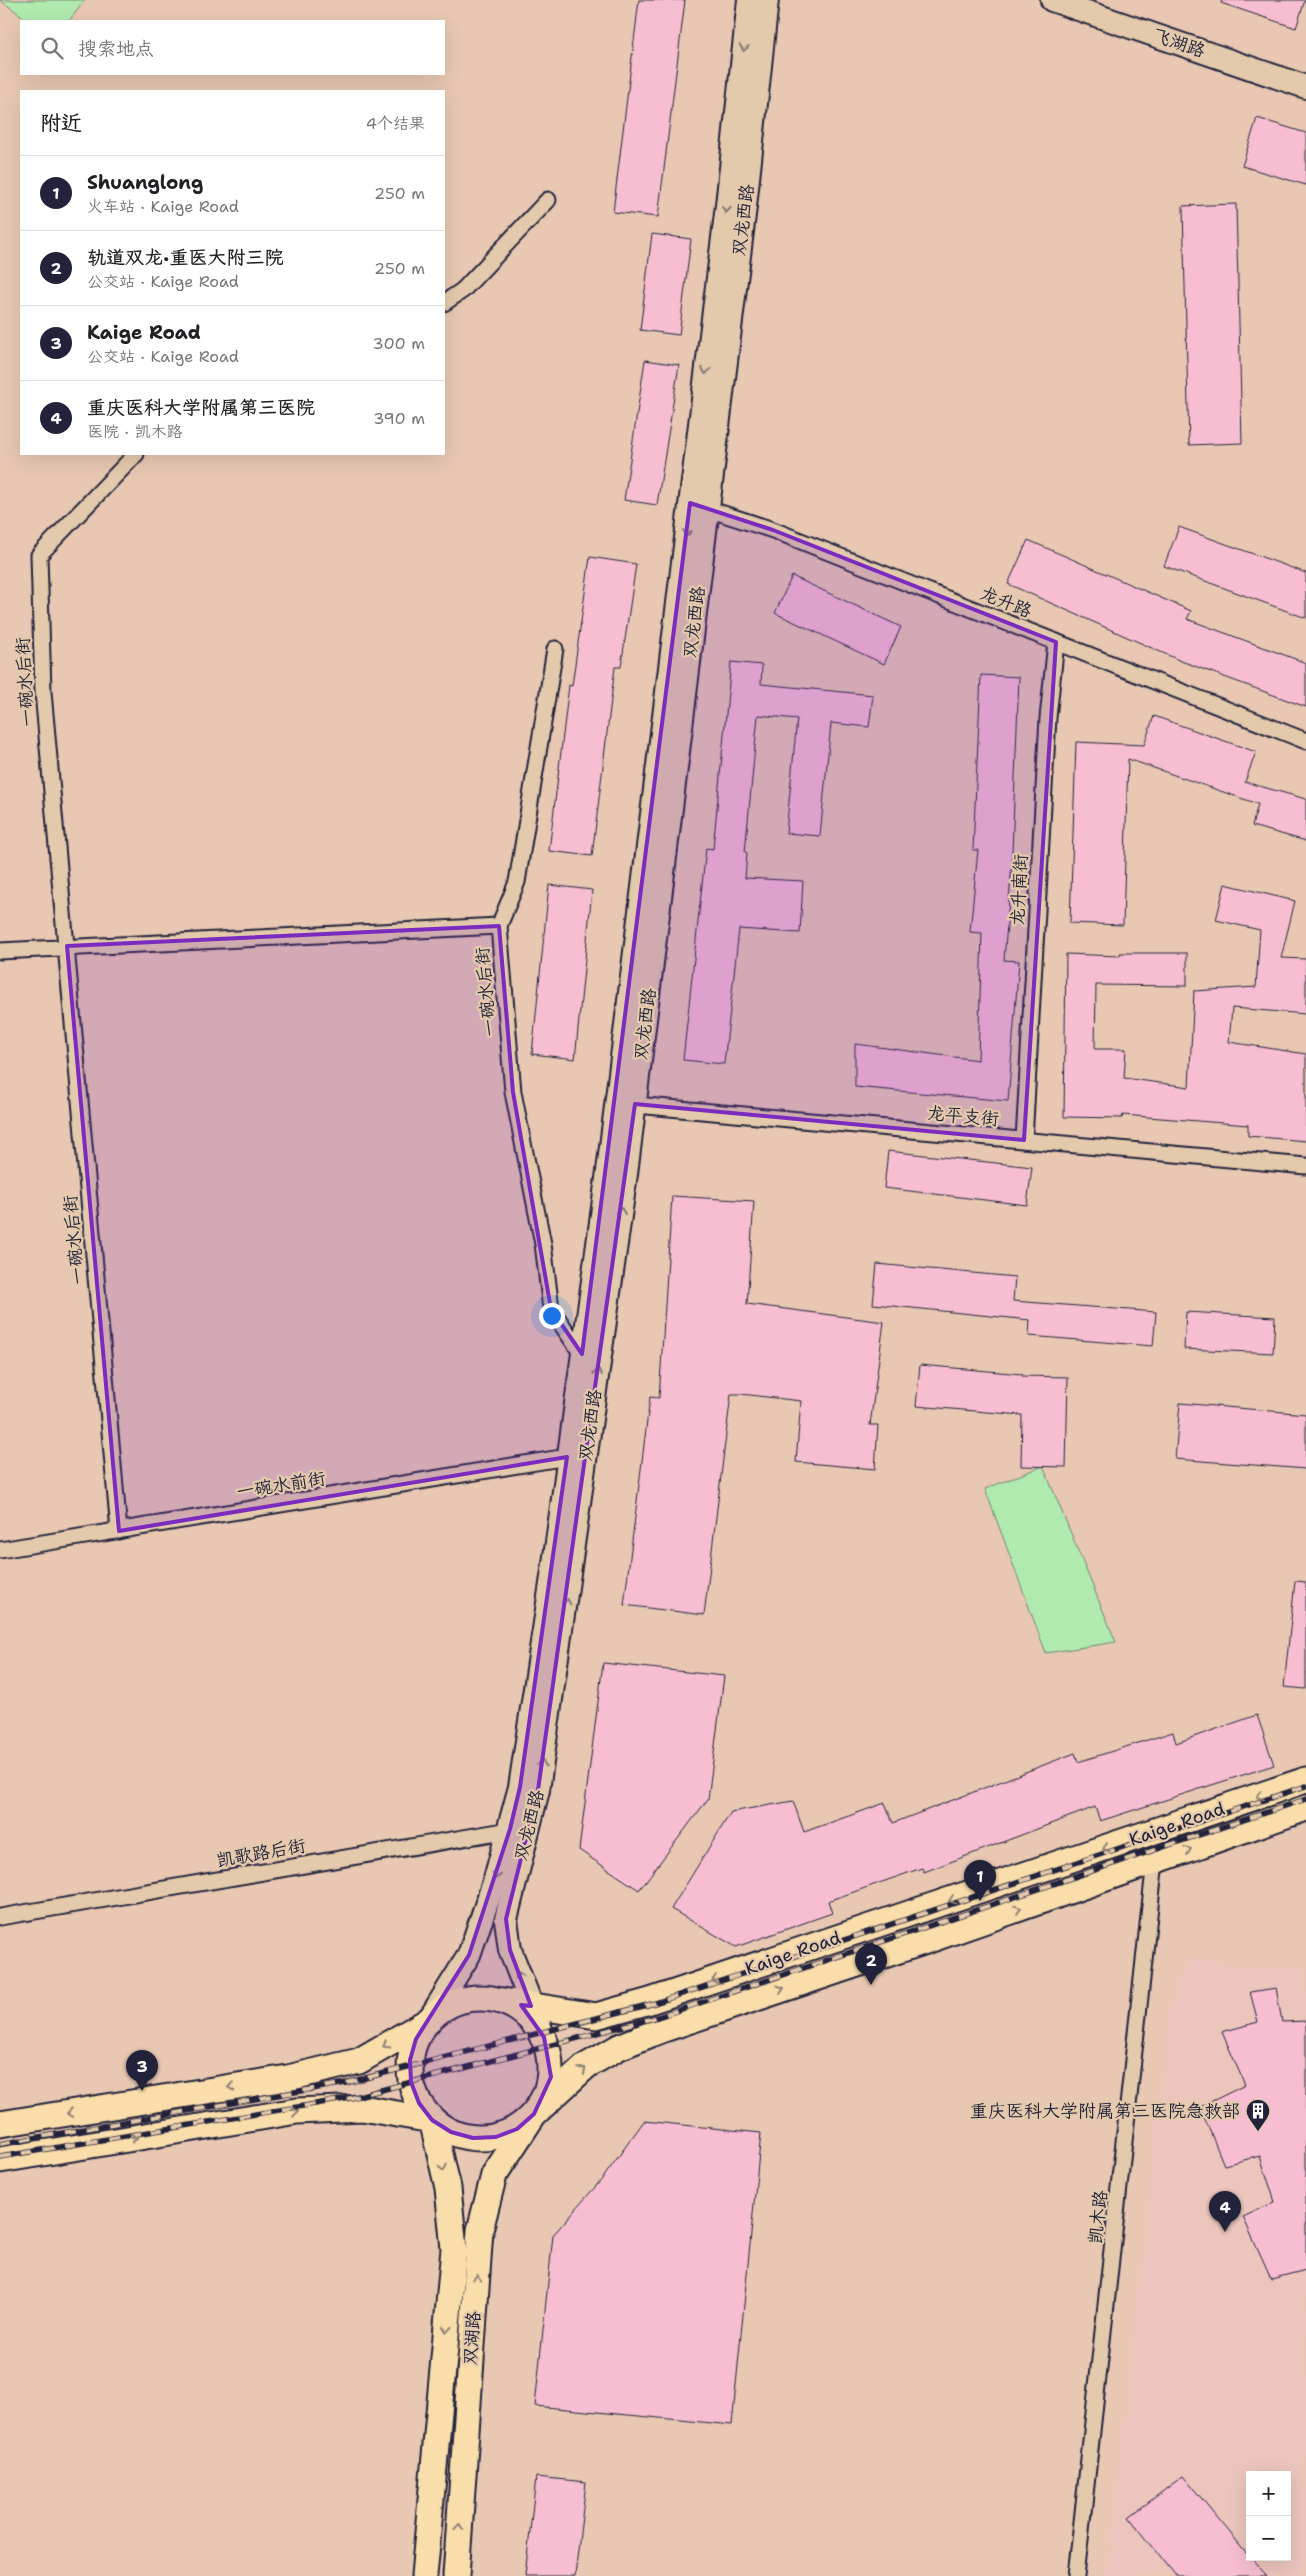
<!DOCTYPE html>
<html lang="zh">
<head>
<meta charset="utf-8">
<style>
  :root { --surface:#fff; --page:#f2f2f2; --text:#202124; --muted:#757577; --line:#e0e0e0; --accent:#22223b }
  body { margin:0; font-family:"Shantell Sans","LXGW WenKai TC",sans-serif; background:var(--page); color:var(--text) }
  .controls { position:absolute; right:15px; bottom:15px; display:grid; overflow:hidden; border-radius:0px; box-shadow:0 5px 20px #0002 }
  .controls button { width:45px; height:45px; display:grid; place-items:center; padding:0; border:0; border-bottom:1px solid var(--line); background:var(--surface); color:var(--text); font:25px sans-serif }
  .you { position:absolute; left:551px; top:1315px; width:18px; height:18px; margin:-12px; border:4px solid #fff; border-radius:50%; background:#1a73e8; box-shadow:0 0 0 8px #1a73e833 }
  .badge { display:grid; place-items:center; width:32px; height:32px; border-radius:50%; background:var(--accent); color:#fff; font-size:16px; font-weight:700 }
  .pin { position:absolute; translate:-50% -41px; filter:drop-shadow(0 1px 2px #0008) }
  .pin::after { content:''; position:absolute; top:26px; width:18px; height:15px; background:inherit; clip-path:polygon(0 0,100% 0,50% 100%) }
  .list { margin:0; padding:0; list-style:none }
  h2 { display:flex; justify-content:space-between; align-items:center; height:65px; margin:0; padding:0 20px; font-size:21px }
  h2 small { font-size:16px; font-weight:400; color:var(--muted) }
  .list li { display:grid; grid-template-columns:32px 1fr auto; gap:15px; align-items:center; box-sizing:border-box; height:75px; padding:0 20px; border-top:1px solid var(--line) }
  .list b { display:block; font-size:19px; white-space:nowrap }
  .list p { margin:0; font-size:16px; white-space:nowrap; color:var(--muted) }
  .list em { font-size:16px; font-style:normal; color:var(--muted) }
  .icon { flex:none; width:28px; height:28px; fill:none; stroke:currentColor; stroke-width:2; stroke-linecap:round; stroke-linejoin:round }
  .map { position:relative; flex:none; width:1306px; height:2576px; overflow:hidden }
  .search { position:absolute; background:var(--surface); box-shadow:0 5px 20px #0002; left:20px; top:20px; width:425px; height:55px; display:flex; align-items:center; gap:12px; box-sizing:border-box; padding:0 18px; border-radius:0px; color:var(--muted); font-size:19px }
  .panel { position:absolute; background:var(--surface); box-shadow:0 5px 20px #0002; left:20px; top:90px; width:425px; height:365px; border-radius:0px }
  .map>svg:first-child { display:block }
  .built { fill:#ecc5bc; fill-rule:evenodd }
  .green { fill:#b1eaae; stroke:#6a8674 }
  .building { fill:#f7bed1; stroke:#22223b }
  .lines { fill:none; stroke-linecap:round; stroke-linejoin:round }
  .street-casing { stroke:#22223b; stroke-width:19 }
  .secondary-casing { stroke:#22223b; stroke-width:26 }
  .primary-casing { stroke:#22223b; stroke-width:29 }
  .street { stroke:#e4caac; stroke-width:15 }
  .secondary { stroke:#e4caac; stroke-width:22 }
  .primary { stroke:#f9ddab; stroke-width:25 }
  .rail-casing { stroke:#22223b; stroke-width:5.5 }
  .rail { stroke:#e4caac; stroke-width:4; stroke-dasharray:11; stroke-linecap:butt }
  .oneway { stroke:#837674 }
  .oneway2 { stroke:#8e8073 }
  .marked { fill:#7b2cbf; fill-opacity:0.2; stroke:#7b2cbf; stroke-width:4; stroke-linejoin:round }
  .labels { text-anchor:middle; stroke-width:4.5; stroke-linejoin:round; paint-order:stroke }
  .street-label { font-size:18px; fill:#22223b; stroke:#e4caac }
  .poi-label { font-size:18px; fill:#22223b; stroke:#e4caac; text-anchor:end }
</style>
</head>
<body>
<div class="map">
<svg width="1306" height="2576" viewBox="0 0 1306 2576">
  <rect width="100%" height="100%" fill="#e8c8b3"/>
  <filter id="ink" filterUnits="userSpaceOnUse"><feTurbulence type="fractalNoise" baseFrequency=".02" numOctaves="2"/><feDisplacementMap in="SourceGraphic" scale="10" xChannelSelector="R" yChannelSelector="G"/><feConvolveMatrix kernelMatrix="1 2 1 2 8 2 1 2 1" color-interpolation-filters="sRGB"/></filter>
  <g filter="url(#ink)">
    <path class="built" d="M 1192,1956 L 1247,1967 L 1306,1967 L 1306,2576 L 1105,2576 L 1171,1989 ZM 1250,2475 L 1287,2475 L 1287,2557 L 1250,2557 Z"/>
    <g class="green">
      <path d="M 0,0 L 85,0 L 69,21 L 29,21 Z"/>
      <path d="M 1043,1466 L 1116,1642 L 1046,1653 L 985,1489 Z"/>
    </g>
    <g class="building">
      <path d="M 639,0 L 685,0 L 658,217 L 613,212 Z"/>
      <path d="M 1222,0 L 1305,0 L 1296,28 L 1221,3 Z"/>
      <path d="M 1257,118 L 1306,133 L 1306,185 L 1242,166 Z"/>
      <path d="M 1236,204 L 1242,443 L 1189,445 L 1183,206 Z"/>
      <path d="M 652,234 L 691,239 L 679,335 L 640,330 Z"/>
      <path d="M 645,360 L 679,365 L 657,505 L 624,500 Z"/>
      <path d="M 1179,527 L 1306,573 L 1306,618 L 1164,566 Z"/>
      <path d="M 1028,540 L 1191,611 L 1187,619 L 1306,663 L 1306,707 L 1181,661 L 1008,584 Z"/>
      <path d="M 590,557 L 636,564 L 621,667 L 615,667 L 592,856 L 549,851 L 569,685 L 572,686 Z"/>
      <path d="M 792,576 L 901,627 L 884,664 L 775,613 Z"/>
      <path d="M 731,662 L 762,665 L 761,684 L 873,695 L 869,727 L 831,723 L 820,836 L 786,833 L 797,719 L 758,715 L 745,852 L 747,853 L 745,878 L 803,881 L 800,933 L 739,929 L 724,1064 L 683,1060 L 706,848 L 713,849 Z"/>
      <path d="M 981,675 L 1019,677 L 1011,876 L 1004,960 L 1019,961 L 1008,1101 L 855,1087 L 855,1044 L 978,1060 L 982,933 L 970,932 L 978,850 L 973,850 Z"/>
      <path d="M 1154,716 L 1256,752 L 1245,782 L 1306,799 L 1306,841 L 1252,826 L 1258,804 L 1128,759 L 1123,925 L 1070,923 L 1076,742 L 1144,745 Z"/>
      <path d="M 1225,884 L 1295,901 L 1281,958 L 1306,959 L 1306,1014 L 1232,1008 L 1229,1042 L 1306,1054 L 1306,1141 L 1248,1136 L 1248,1125 L 1123,1115 L 1122,1118 L 1064,1117 L 1066,954 L 1120,956 L 1120,953 L 1187,953 L 1187,986 L 1096,985 L 1095,1049 L 1126,1049 L 1124,1078 L 1189,1087 L 1194,991 L 1256,987 L 1260,930 L 1216,920 Z"/>
      <path d="M 549,885 L 592,890 L 575,1059 L 532,1054 Z"/>
      <path d="M 888,1151 L 1032,1167 L 1027,1205 L 884,1188 Z"/>
      <path d="M 672,1196 L 754,1201 L 747,1304 L 884,1322 L 870,1425 L 878,1425 L 875,1469 L 796,1462 L 801,1401 L 741,1394 L 731,1394 L 704,1615 L 624,1605 L 650,1397 L 659,1398 Z"/>
      <path d="M 877,1264 L 1015,1277 L 1013,1301 L 1156,1312 L 1153,1346 L 1029,1336 L 1030,1320 L 873,1304 Z"/>
      <path d="M 1186,1312 L 1275,1317 L 1273,1353 L 1184,1349 Z"/>
      <path d="M 920,1365 L 1022,1374 L 1022,1376 L 1068,1377 L 1066,1467 L 1021,1466 L 1022,1415 L 916,1406 Z"/>
      <path d="M 1180,1403 L 1306,1414 L 1306,1469 L 1175,1459 Z"/>
      <path d="M 1295,1581 L 1306,1582 L 1306,1689 L 1284,1687 Z"/>
      <path d="M 603,1663 L 724,1676 L 708,1799 L 639,1890 L 579,1850 Z"/>
      <path d="M 1257,1715 L 1274,1765 L 1100,1821 L 1095,1807 L 924,1872 L 922,1868 L 828,1901 L 832,1913 L 736,1947 L 671,1909 L 731,1812 L 793,1801 L 804,1832 L 885,1803 L 893,1823 L 1075,1753 L 1078,1762 L 1173,1732 L 1176,1743 Z"/>
      <path d="M 1276,1988 L 1282,2022 L 1306,2021 L 1306,2270 L 1271,2279 L 1243,2217 L 1275,2202 L 1260,2156 L 1224,2165 L 1200,2107 L 1245,2085 L 1222,2032 L 1258,2022 L 1250,1992 Z"/>
      <path d="M 644,2121 L 761,2133 L 732,2425 L 535,2406 L 553,2235 L 603,2178 Z"/>
      <path d="M 1183,2476 L 1250,2557 L 1267,2576 L 1176,2576 L 1129,2517 Z"/>
      <path d="M 536,2477 L 586,2482 L 575,2576 L 525,2576 Z"/>
    </g>
    <g class="lines">
      <defs>
        <g id="street">
          <path d="M 444,303 L 463,290 L 548,200"/>
          <path d="M 699,506 L 773,530 L 1306,741"/>
          <path d="M 555,649 L 517,882 L 499,926 L 513,1092 L 543,1244 L 551,1309 L 582,1354"/>
          <path d="M 0,951 L 499,926"/>
          <path d="M 625,1104 L 1306,1166"/>
          <path d="M 1024,1140 L 1048,718 L 1056,642"/>
          <path d="M 119,1531 L 43,692 L 39,555 L 136,454"/>
          <path d="M 0,1550 L 567,1457"/>
          <path d="M 0,1917 L 516,1829"/>
          <path d="M 1076,2576 L 1155,1861"/>
        </g>
        <g id="secondary">
          <path d="M 1052,0 L 1306,87"/>
          <path d="M 428,2021 L 469,1955 L 495,1879 L 520,1787 L 554,1564 L 608,1171 L 727,205 L 749,0"/>
          <path d="M 544,2037 L 510,1950 L 506,1919 L 538,1790 L 626,1174 L 745,207 L 767,0"/>
        </g>
        <g id="primary">
          <circle cx="480" cy="2068" r="70"/>
          <path d="M 503,2001 L 596,2016 L 650,2001 L 1306,1780"/>
          <path d="M 0,2124 L 288,2078 L 359,2061 L 428,2021"/>
          <path d="M 0,2160 L 297,2111 L 362,2108 L 432,2120"/>
          <path d="M 424,2576 L 454,2249 L 448,2188 L 432,2120"/>
          <path d="M 456,2576 L 480,2230 L 494,2175 L 534,2114 L 586,2066 L 619,2047 L 661,2030 L 926,1941 L 1306,1808"/>
        </g>
      </defs>
      <use href="#street" class="street-casing"/>
      <use href="#secondary" class="secondary-casing"/>
      <use href="#primary" class="primary-casing"/>
      <use href="#street" class="street"/>
      <use href="#secondary" class="secondary"/>
      <use href="#primary" class="primary"/>
      <defs>
        <g id="rail">
          <path d="M 0,2144 L 346,2083 L 655,2003 L 1306,1786"/>
          <path d="M 0,2157 L 351,2098 L 658,2017 L 1306,1799"/>
        </g>
      </defs>
      <use href="#rail" class="rail-casing"/>
      <use href="#rail" class="rail"/>
    </g>
    <defs><path id="oneway-chevron" d="M-2-3.5L2.5 0L-2 3.5" fill="none" stroke-width="1.6" stroke-linecap="round" stroke-linejoin="round" transform="scale(1.25)"/></defs>
    <g class="oneway">
      <use href="#oneway-chevron" transform="translate(744 48) rotate(96)"/>
      <use href="#oneway-chevron" transform="translate(726 210) rotate(97)"/>
      <use href="#oneway-chevron" transform="translate(706 371) rotate(97)"/>
      <use href="#oneway-chevron" transform="translate(687 533) rotate(97)"/>
      <use href="#oneway-chevron" transform="translate(621 1211) rotate(-82)"/>
      <use href="#oneway-chevron" transform="translate(598 1372) rotate(-82)"/>
      <use href="#oneway-chevron" transform="translate(567 1602) rotate(-81)"/>
      <use href="#oneway-chevron" transform="translate(542 1763) rotate(-81)"/>
      <use href="#oneway-chevron" transform="translate(496 1876) rotate(107)"/>
      <use href="#oneway-chevron" transform="translate(519 1975) rotate(-111)"/>
    </g>
    <g class="oneway2">
      <use href="#oneway-chevron" transform="translate(1260 1796) rotate(161)"/>
      <use href="#oneway-chevron" transform="translate(1106 1848) rotate(161)"/>
      <use href="#oneway-chevron" transform="translate(1188 1850) rotate(-19)"/>
      <use href="#oneway-chevron" transform="translate(952 1900) rotate(161)"/>
      <use href="#oneway-chevron" transform="translate(1018 1909) rotate(-19)"/>
      <use href="#oneway-chevron" transform="translate(715 1980) rotate(161)"/>
      <use href="#oneway-chevron" transform="translate(781 1989) rotate(-18)"/>
      <use href="#oneway-chevron" transform="translate(386 2045) rotate(150)"/>
      <use href="#oneway-chevron" transform="translate(583 2070) rotate(-40)"/>
      <use href="#oneway-chevron" transform="translate(231 2087) rotate(171)"/>
      <use href="#oneway-chevron" transform="translate(295 2112) rotate(-7)"/>
      <use href="#oneway-chevron" transform="translate(70 2113) rotate(171)"/>
      <use href="#oneway-chevron" transform="translate(134 2138) rotate(-9)"/>
      <use href="#oneway-chevron" transform="translate(443 2168) rotate(77)"/>
      <use href="#oneway-chevron" transform="translate(477 2278) rotate(-86)"/>
      <use href="#oneway-chevron" transform="translate(447 2329) rotate(95)"/>
      <use href="#oneway-chevron" transform="translate(459 2527) rotate(-86)"/>
    </g>
  </g>
  <path class="marked" d="M 690,503 L 773,530 L 1056,642 L 1024,1140 L 635,1104 L 538,1790 L 506,1919 L 510,1950 L 531,2006 L 521,2005 L 544,2037 L 551,2077 L 534,2114 L 517,2129 L 496,2137 L 473,2138 L 451,2132 L 432,2120 L 419,2103 L 411,2082 L 410,2060 L 416,2039 L 469,1955 L 510,1829 L 520,1787 L 567,1457 L 119,1531 L 67,946 L 499,926 L 513,1092 L 551,1309 L 582,1354 Z"/>
  <defs>
    <symbol id="building-pin" viewBox="-11 -11 22 30"><path d="M0 17L-7.5 6A9.5 9.5 0 1 1 7.5 6Z" fill="#22223b" stroke="#e4caac"/><path d="M-4-6H4V6H1V3H-1V6H-4ZM-2.5-4.3h1.7v1.8h-1.7ZM.8-4.3h1.7v1.8H.8ZM-2.5-1h1.7V.8h-1.7ZM.8-1h1.7V.8H.8Z" fill="#fff"/></symbol>
  </defs>
  <g fill-rule="evenodd">
    <use href="#building-pin" x="1244" y="2097" width="28" height="38"/>
  </g>
  <g class="labels">
    <g class="street-label">
      <text transform="translate(1179 43) rotate(19)" y="6">飞湖路</text>
      <text transform="translate(743 220) rotate(-83)" y="6">双龙西路</text>
      <text transform="translate(1006 602) rotate(22)" y="6">龙升路</text>
      <text transform="translate(694 622) rotate(-83)" y="6">双龙西路</text>
      <text transform="translate(25 682) rotate(-93)" y="6">一碗水后街</text>
      <text transform="translate(1019 890) rotate(-87)" y="6">龙升南街</text>
      <text transform="translate(486 992) rotate(-95)" y="6">一碗水后街</text>
      <text transform="translate(645 1024) rotate(-83)" y="6">双龙西路</text>
      <text transform="translate(963 1116) rotate(5)" y="6">龙平支街</text>
      <text transform="translate(74 1240) rotate(-95)" y="6">一碗水后街</text>
      <text transform="translate(590 1425) rotate(-82)" y="6">双龙西路</text>
      <text transform="translate(281 1485) rotate(-9)" y="6">一碗水前街</text>
      <text transform="translate(1177 1824) rotate(-19)" y="6">Kaige Road</text>
      <text transform="translate(529 1825) rotate(-76)" y="6">双龙西路</text>
      <text transform="translate(261 1853) rotate(-10)" y="6">凯歌路后街</text>
      <text transform="translate(793 1953) rotate(-19)" y="6">Kaige Road</text>
      <text transform="translate(1098 2217) rotate(-84)" y="6">凯木路</text>
      <text transform="translate(472 2338) rotate(-86)" y="6">双湖路</text>
    </g>
    <g class="poi-label">
      <text x="1240" y="2117">重庆医科大学附属第三医院急救部</text>
    </g>
  </g>
</svg>
<div class="controls">
<button>+</button>
<button>−</button>
</div>
<div class="you"></div>
<div class="pin badge" style="left:980px;top:1901px">1</div>
<div class="pin badge" style="left:871px;top:1985px">2</div>
<div class="pin badge" style="left:142px;top:2091px">3</div>
<div class="pin badge" style="left:1225px;top:2232px">4</div>
<div class="search"><svg class="icon" aria-label="search" viewBox="0 0 24 24"><circle cx="10" cy="10" r="6"/><path d="M15 15l6 6"/></svg>搜索地点</div>
<section class="panel">
<h2>附近<small>4个结果</small></h2>
<ul class="list">
<li><span class="badge">1</span><div><b>Shuanglong</b><p>火车站 · Kaige Road</p></div><em>250 m</em></li>
<li><span class="badge">2</span><div><b>轨道双龙·重医大附三院</b><p>公交站 · Kaige Road</p></div><em>250 m</em></li>
<li><span class="badge">3</span><div><b>Kaige Road</b><p>公交站 · Kaige Road</p></div><em>300 m</em></li>
<li><span class="badge">4</span><div><b>重庆医科大学附属第三医院</b><p>医院 · 凯木路</p></div><em>390 m</em></li>
</ul>
</section>
</div>
</body>
</html>
